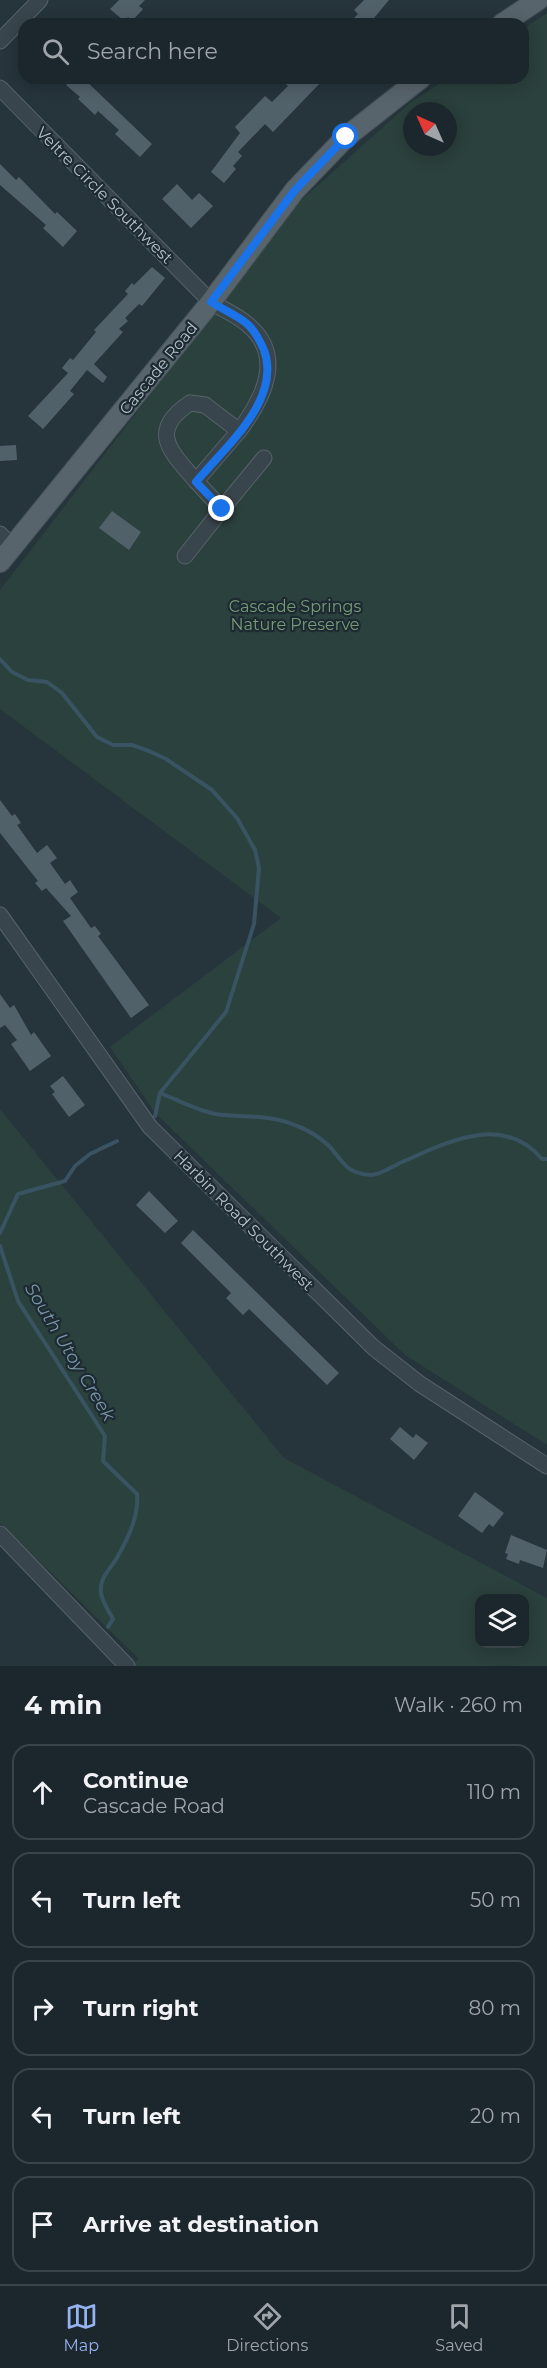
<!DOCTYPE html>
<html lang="en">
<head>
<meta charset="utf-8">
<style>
  :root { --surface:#1c272d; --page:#293339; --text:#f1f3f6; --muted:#a0a5aa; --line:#3a4449; --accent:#95b2f1 }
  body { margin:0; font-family:Montserrat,sans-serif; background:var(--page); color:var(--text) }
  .controls { position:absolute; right:18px; bottom:18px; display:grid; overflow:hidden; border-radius:12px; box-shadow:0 3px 15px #0003 }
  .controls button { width:54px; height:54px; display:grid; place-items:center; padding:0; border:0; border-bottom:2px solid var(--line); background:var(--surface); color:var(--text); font:30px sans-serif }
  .compass { position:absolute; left:403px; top:102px; width:54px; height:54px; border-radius:50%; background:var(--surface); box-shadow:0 3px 15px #0003; rotate:315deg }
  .stop { position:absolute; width:18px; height:18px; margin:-14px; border:4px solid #1a73e8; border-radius:50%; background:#fff }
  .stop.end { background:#1a73e8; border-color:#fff; box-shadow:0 2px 6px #0008 }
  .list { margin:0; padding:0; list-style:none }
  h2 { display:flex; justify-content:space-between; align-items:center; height:78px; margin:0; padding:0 24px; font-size:26px }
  h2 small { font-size:20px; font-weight:400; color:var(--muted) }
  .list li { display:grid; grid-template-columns:39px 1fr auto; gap:18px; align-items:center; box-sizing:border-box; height:96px; margin:0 12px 12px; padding:0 12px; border:2px solid var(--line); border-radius:18px }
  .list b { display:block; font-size:22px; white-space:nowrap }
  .list p { margin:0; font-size:20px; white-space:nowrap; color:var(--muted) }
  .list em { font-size:20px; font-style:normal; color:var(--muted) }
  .icon { flex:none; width:33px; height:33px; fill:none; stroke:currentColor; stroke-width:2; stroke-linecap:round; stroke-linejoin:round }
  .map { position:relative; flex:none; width:547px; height:1666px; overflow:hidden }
  .search { position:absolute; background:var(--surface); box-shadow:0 3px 15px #0003; left:18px; right:18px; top:18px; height:66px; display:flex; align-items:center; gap:15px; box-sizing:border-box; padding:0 21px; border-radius:18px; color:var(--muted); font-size:22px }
  .sheet { height:618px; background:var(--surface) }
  nav { display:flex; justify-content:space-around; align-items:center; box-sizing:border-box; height:84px; border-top:2px solid var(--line); background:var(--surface); font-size:16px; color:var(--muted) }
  nav a { display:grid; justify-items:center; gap:3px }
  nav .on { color:var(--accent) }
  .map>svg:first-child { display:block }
  .green { fill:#2b413d; fill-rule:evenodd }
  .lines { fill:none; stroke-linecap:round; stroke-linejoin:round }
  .stream { stroke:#3a5362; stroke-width:4 }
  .building { fill:#51616a }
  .minor-casing { stroke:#57636a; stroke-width:17 }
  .major-casing { stroke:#455158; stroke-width:22 }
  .minor { stroke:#39454c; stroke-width:15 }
  .major { stroke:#58646c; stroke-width:20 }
  .route { stroke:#1a73e8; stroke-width:8 }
  .labels { text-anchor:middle; stroke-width:4.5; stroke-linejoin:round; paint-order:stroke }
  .street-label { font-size:16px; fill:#b5c0c8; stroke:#1e2a31 }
  .park-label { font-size:16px; fill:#759c76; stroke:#1e2a31 }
  .water-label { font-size:18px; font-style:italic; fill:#7896a9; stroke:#1e2a31 }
</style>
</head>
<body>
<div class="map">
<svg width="547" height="1666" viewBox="0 0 547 1666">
  <rect width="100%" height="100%" fill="#26343c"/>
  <g class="green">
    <path d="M 547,13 L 547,1445 L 405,1355 L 155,1113 L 110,1047 L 281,918 L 0,709 L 0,590 L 297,204 L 410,103 L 448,78 L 523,78 L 523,29 ZM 412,111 L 448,111 L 448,147 L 412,147 Z"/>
    <path d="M 0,1109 L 284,1458 L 547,1598 L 547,1666 L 131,1666 L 139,1659 L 0,1523 ZM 480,1598 L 524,1598 L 524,1644 L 480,1644 Z"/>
  </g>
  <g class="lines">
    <g class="stream">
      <path d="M 0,659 L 12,672 L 28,680 L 47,682 L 62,693 L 97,737 L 113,745 L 132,745 L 149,751 L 166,759 L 212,790 L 237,818 L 255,850 L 259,868 L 254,924 L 226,1012 L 160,1093 L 155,1116"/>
      <path d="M 160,1093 C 178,1100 198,1111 216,1114 C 243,1118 272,1114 297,1126 C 308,1130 319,1137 328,1145 C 343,1160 345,1174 371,1175 C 380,1175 392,1167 400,1163 C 446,1143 502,1112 542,1159 L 547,1159"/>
      <path d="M 0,1233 L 18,1194 L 65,1181 L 75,1166 L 90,1154 L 117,1141"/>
      <path d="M 0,1246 L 18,1301 L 105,1436 L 103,1461 L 137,1494 C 139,1516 129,1536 118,1556 C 111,1569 99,1577 101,1593 C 102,1602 109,1611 113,1619 L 108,1627"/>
    </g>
  </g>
  <g class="building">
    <path d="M 119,0 L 145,0 L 139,6 L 143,9 L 132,21 L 128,17 L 124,21 L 110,9 Z"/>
    <path d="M 364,0 L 389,0 L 369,24 L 348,24 L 358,14 L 354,10 Z"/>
    <path d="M 72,78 L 83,78 L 152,144 L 140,157 L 115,134 L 119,130 L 98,111 L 95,115 L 78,99 L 80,97 L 66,85 Z"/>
    <path d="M 280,78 L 325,78 L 273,132 L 265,124 L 238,152 L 242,156 L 233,166 L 236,169 L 224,183 L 211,172 L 240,133 L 235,127 L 265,96 L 272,102 L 288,86 Z"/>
    <path d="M 0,164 L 16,180 L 19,177 L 55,214 L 57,212 L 77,231 L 63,247 L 43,228 L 46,225 L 0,185 Z"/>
    <path d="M 177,184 L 192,200 L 199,193 L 213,206 L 191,228 L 162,199 Z"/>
    <path d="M 152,267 L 165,278 L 142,306 L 139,304 L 125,318 L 128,321 L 119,329 L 123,332 L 94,364 L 107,377 L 103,383 L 87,370 L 70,391 L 74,394 L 43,429 L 28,416 L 68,373 L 62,368 L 70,358 L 73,360 L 96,332 L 94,330 L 128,294 L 125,291 L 132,283 L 134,285 Z"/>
    <path d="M 16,445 L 17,460 L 0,461 L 0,446 Z"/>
    <path d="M 112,511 L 141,532 L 129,550 L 99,528 Z"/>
    <path d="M 0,800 L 12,816 L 15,814 L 21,823 L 17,825 L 37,853 L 47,845 L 57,858 L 50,863 L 65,884 L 70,880 L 78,892 L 70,898 L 91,928 L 95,926 L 101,934 L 98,936 L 149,1005 L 131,1018 L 63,921 L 71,916 L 46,888 L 42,891 L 35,883 L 38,881 L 0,833 Z"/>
    <path d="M 0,994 L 10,1008 L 14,1005 L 31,1035 L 34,1032 L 51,1056 L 30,1071 L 11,1044 L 17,1040 L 5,1025 L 0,1028 Z"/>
    <path d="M 63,1076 L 85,1105 L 69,1117 L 52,1094 L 55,1092 L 50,1086 Z"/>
    <path d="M 149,1191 L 178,1221 L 165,1233 L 136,1205 Z"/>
    <path d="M 193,1230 L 339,1373 L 327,1385 L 249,1309 L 243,1315 L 226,1298 L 231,1293 L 181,1243 Z"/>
    <path d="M 400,1427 L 413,1438 L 416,1434 L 428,1443 L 414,1460 L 390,1439 Z"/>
    <path d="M 475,1492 L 504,1513 L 493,1527 L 489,1524 L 482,1533 L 458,1516 Z"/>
    <path d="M 511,1535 L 547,1550 L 543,1568 L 520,1560 L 519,1564 L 506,1559 L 508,1554 L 505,1553 Z"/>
  </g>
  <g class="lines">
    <defs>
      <g id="minor">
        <path d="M 0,41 L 40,0"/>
        <path d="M 0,88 L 211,302 C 222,309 237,315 247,324 C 286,356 263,399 239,431"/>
        <path d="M 190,403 L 205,405 L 239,431 L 196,481 C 170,451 148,431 190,403 Z"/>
        <path d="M 196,481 L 222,509 L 264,458"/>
        <path d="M 0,534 L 12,547"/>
        <path d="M 185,556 L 222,509"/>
        <path d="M 0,915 L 150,1127 L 374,1348 L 420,1384 L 547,1466"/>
        <path d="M 0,1534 L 127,1666"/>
      </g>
      <g id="major">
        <path d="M 502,24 L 538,0"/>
        <path d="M 0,562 L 211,302 L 295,190 L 346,137 L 421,78"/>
      </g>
    </defs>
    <use href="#minor" class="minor-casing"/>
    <use href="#major" class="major-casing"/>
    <use href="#minor" class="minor"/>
    <use href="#major" class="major"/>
  </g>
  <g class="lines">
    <path class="route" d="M 222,509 L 196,482 C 225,447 282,400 264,350 C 260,341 254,329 246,323 C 236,315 222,309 211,302 L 295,190 L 346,137"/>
  </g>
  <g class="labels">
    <g class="street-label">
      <text transform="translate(105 195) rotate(45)" y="6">Veltre Circle Southwest</text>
      <text transform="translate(158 368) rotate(-51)" y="6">Cascade Road</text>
      <text transform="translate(244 1220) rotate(45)" y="6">Harbin Road Southwest</text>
    </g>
    <g class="park-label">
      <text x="295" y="612">Cascade Springs<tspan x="295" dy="18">Nature Preserve</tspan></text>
    </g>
    <g class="water-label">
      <text transform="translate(70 1352) rotate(59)" y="6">South Utoy Creek</text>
    </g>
  </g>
</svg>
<div class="controls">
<button><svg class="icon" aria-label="layers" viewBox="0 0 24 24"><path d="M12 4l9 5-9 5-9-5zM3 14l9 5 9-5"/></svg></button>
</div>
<svg class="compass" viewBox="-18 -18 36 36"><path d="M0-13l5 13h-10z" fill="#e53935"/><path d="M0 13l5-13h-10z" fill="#a0a5aa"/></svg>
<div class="stop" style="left:346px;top:137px"></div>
<div class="stop end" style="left:222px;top:509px"></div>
<div class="search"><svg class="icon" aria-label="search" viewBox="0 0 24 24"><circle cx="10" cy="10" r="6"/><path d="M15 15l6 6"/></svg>Search here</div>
</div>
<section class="sheet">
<h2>4 min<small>Walk · 260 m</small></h2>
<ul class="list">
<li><svg class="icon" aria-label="ahead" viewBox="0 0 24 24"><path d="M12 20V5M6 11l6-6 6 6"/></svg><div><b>Continue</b><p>Cascade Road</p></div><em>110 m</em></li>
<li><svg class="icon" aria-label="left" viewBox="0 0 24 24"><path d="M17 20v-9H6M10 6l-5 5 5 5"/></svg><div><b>Turn left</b></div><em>50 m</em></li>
<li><svg class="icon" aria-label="right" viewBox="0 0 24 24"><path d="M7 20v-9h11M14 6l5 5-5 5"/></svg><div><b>Turn right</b></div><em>80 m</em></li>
<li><svg class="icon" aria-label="left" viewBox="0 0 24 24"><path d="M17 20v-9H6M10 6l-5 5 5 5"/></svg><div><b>Turn left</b></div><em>20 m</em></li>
<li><svg class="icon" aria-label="arrive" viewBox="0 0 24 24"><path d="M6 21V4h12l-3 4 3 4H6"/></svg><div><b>Arrive at destination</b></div></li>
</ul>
</section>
<nav>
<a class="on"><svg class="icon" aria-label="map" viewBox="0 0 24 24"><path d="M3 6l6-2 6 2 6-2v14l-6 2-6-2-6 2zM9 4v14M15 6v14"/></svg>Map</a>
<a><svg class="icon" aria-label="directions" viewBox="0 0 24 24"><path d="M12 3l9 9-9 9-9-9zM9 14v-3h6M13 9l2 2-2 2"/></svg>Directions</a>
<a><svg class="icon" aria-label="saved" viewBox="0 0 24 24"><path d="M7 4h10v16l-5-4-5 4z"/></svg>Saved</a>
</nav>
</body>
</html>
